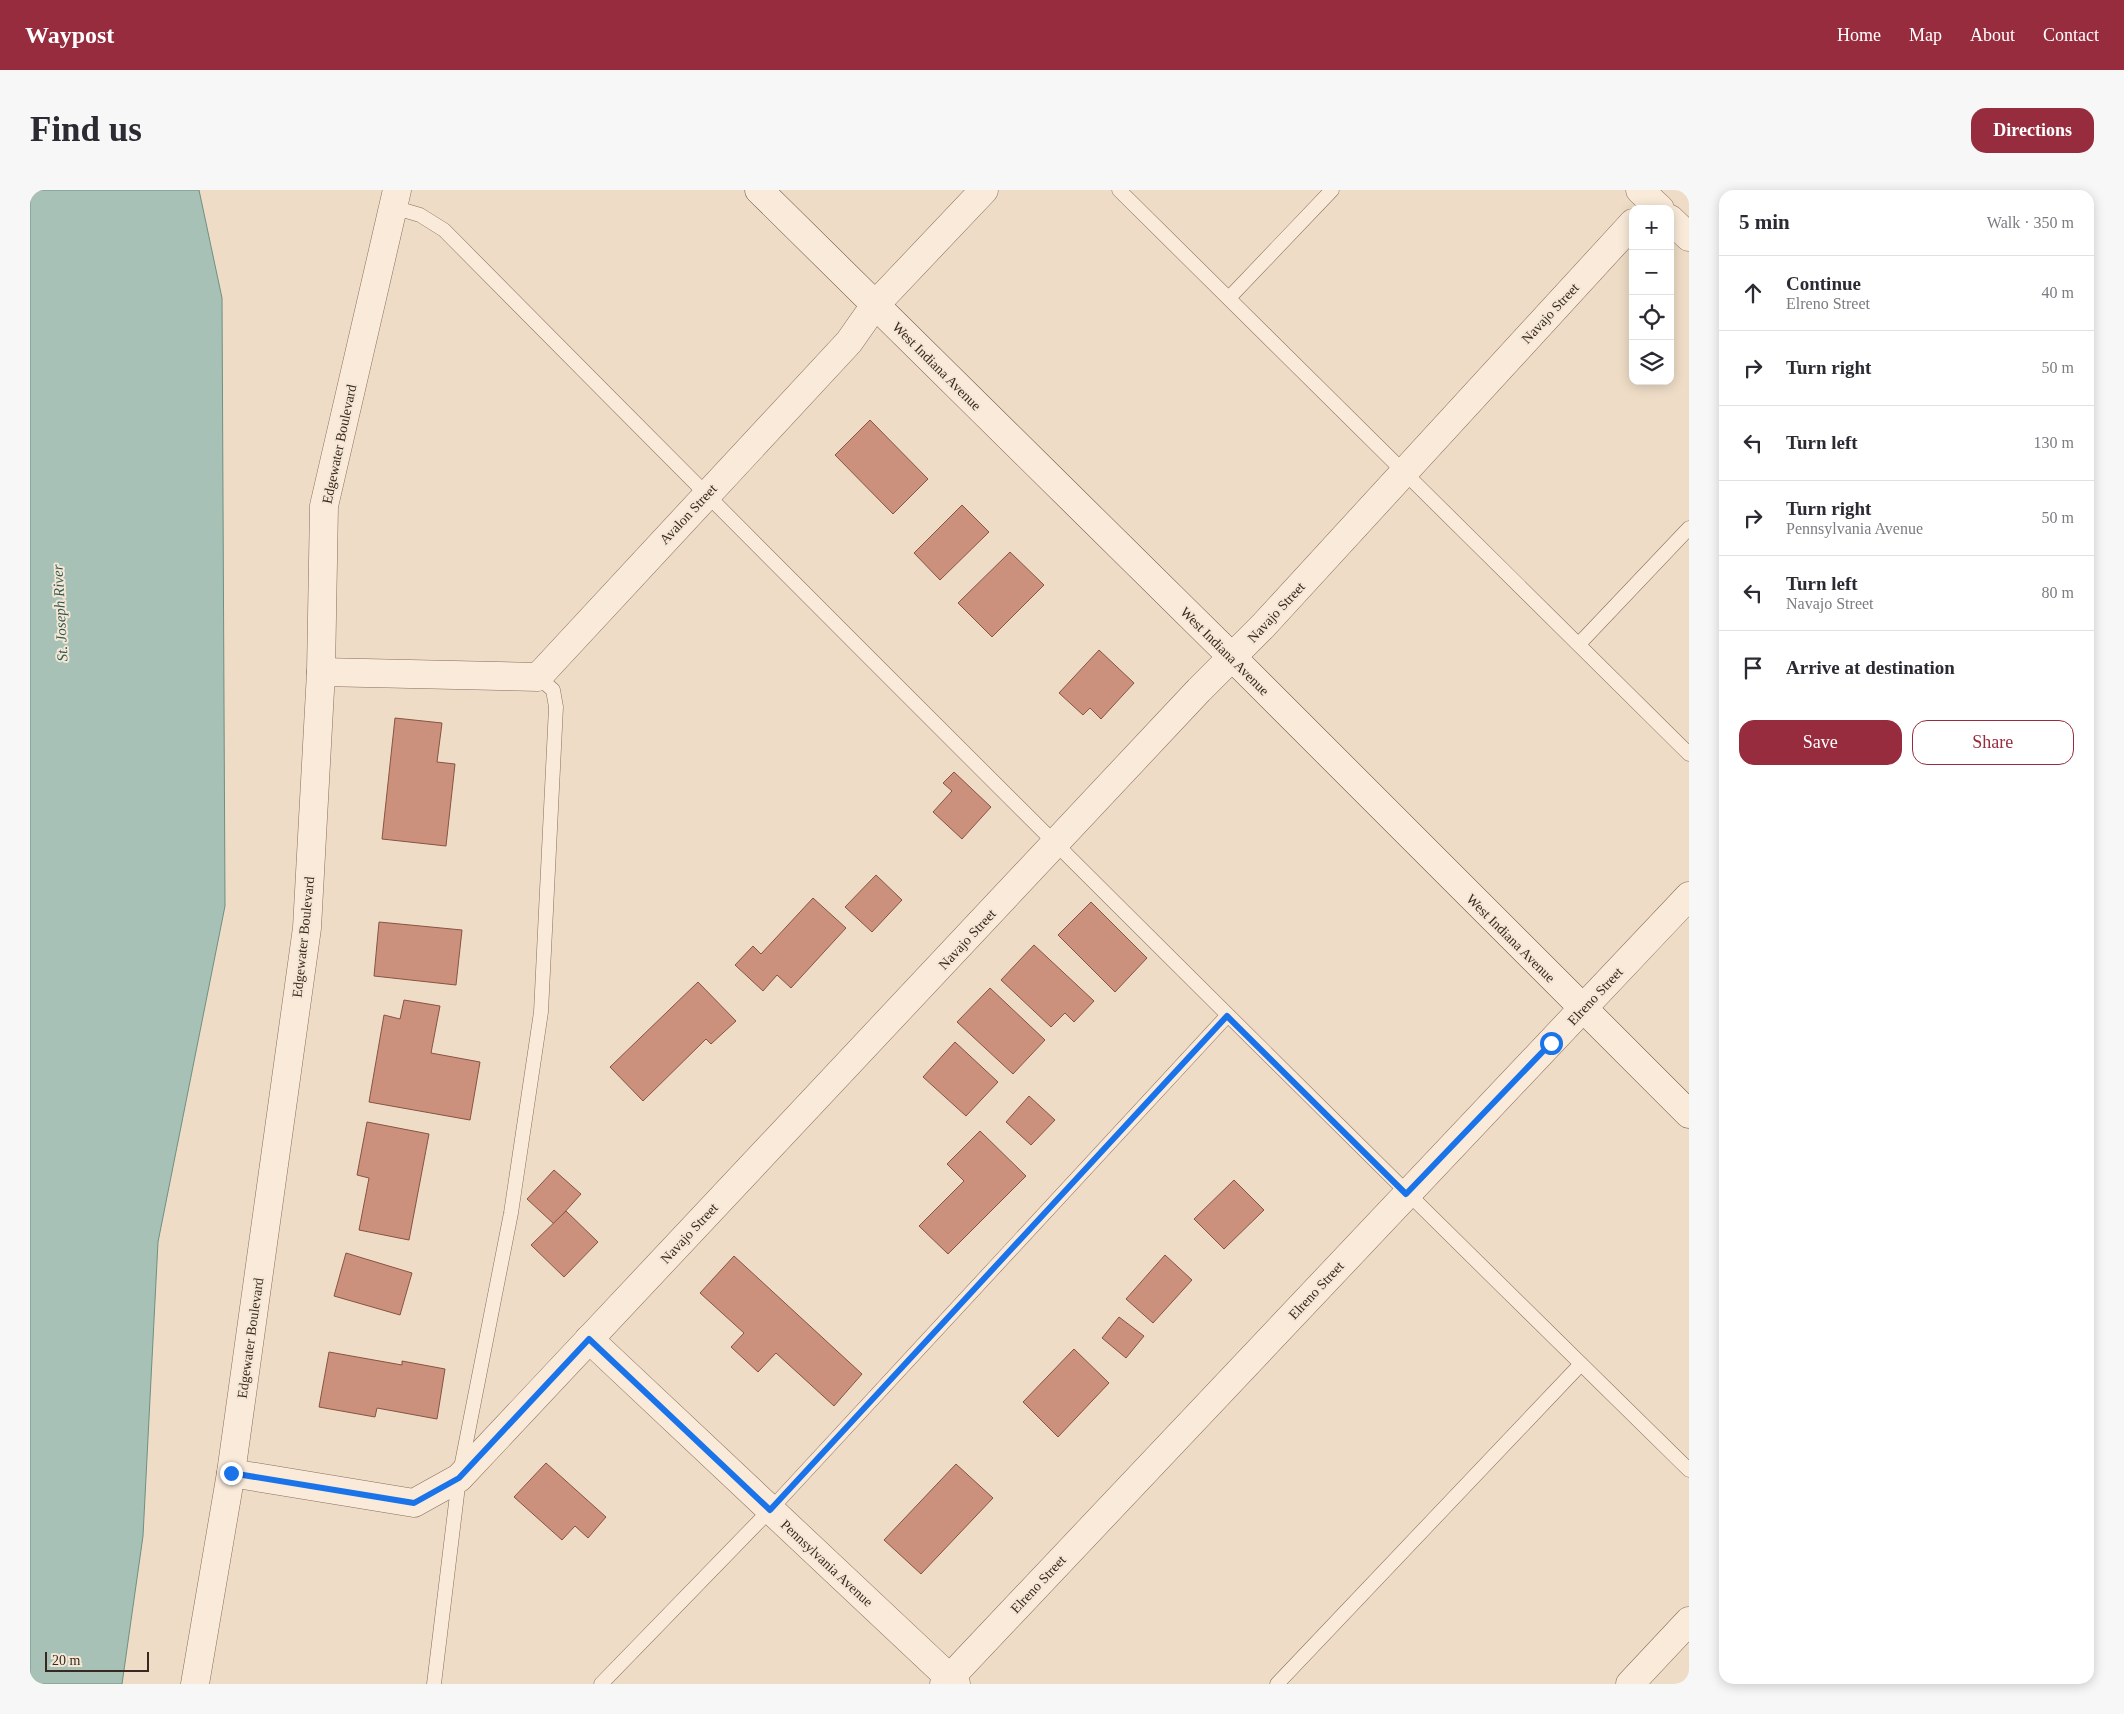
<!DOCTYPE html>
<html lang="en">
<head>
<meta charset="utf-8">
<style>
  :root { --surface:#fff; --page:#f7f7f7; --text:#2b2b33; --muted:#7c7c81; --line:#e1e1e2; --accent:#972c3e }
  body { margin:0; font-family:Georgia,serif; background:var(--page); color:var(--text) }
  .controls { position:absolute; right:15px; top:15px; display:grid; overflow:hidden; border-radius:10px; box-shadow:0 2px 12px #0003 }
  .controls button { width:45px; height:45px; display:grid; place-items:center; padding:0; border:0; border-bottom:1px solid var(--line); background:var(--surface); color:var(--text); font:25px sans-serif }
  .scale { position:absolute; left:15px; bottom:12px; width:104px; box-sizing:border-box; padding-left:5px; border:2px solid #39281f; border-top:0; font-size:14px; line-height:18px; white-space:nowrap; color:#39281f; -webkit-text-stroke:4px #f5e7d5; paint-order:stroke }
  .stop { position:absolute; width:15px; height:15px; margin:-11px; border:4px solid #1a73e8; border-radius:50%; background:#fff }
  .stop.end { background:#1a73e8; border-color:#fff; box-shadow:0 1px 5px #0008 }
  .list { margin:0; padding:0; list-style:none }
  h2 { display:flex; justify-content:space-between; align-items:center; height:65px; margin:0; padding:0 20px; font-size:21px }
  h2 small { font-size:16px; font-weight:400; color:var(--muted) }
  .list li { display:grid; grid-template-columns:32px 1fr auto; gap:15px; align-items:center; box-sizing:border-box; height:75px; padding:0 20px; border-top:1px solid var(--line) }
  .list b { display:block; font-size:19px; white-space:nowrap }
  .list p { margin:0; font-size:16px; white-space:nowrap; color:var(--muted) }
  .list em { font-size:16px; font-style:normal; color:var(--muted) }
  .actions { display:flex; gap:10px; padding:15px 20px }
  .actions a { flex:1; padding:11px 0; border:1px solid var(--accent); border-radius:15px; text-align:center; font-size:18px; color:var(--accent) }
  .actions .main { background:var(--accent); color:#fff }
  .icon { flex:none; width:28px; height:28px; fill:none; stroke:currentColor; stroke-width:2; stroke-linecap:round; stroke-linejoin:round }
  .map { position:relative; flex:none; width:1659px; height:1494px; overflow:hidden; border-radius:15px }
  header { display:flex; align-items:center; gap:30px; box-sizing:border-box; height:70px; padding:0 25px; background:var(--accent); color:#fff }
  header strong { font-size:24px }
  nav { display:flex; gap:28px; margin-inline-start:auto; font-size:18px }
  .intro { display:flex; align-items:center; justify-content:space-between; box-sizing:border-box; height:120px; padding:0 30px }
  h1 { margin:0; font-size:35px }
  .button { padding:12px 22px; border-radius:15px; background:var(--accent); color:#fff; font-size:18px; font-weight:700 }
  main { display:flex; gap:30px; padding:0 30px }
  aside { flex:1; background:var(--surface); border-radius:15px; box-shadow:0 2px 12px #0003 }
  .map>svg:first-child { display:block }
  .water { fill:#a7c1b6; stroke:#6e9082 }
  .building { fill:#cb917c; stroke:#885342 }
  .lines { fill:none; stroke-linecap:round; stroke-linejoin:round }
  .lane-casing { stroke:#896d5c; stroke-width:15 }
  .street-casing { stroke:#896d5c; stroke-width:29 }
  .secondary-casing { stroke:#6b4e3f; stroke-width:29 }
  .lane { stroke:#f9ead9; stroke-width:14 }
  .street { stroke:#f9ead9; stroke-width:28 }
  .secondary { stroke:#f9ead9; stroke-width:28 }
  .route { stroke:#1a73e8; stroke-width:6 }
  .labels { text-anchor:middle; stroke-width:4; stroke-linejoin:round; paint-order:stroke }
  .street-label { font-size:14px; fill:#39281f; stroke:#f5e7d5 }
  .water-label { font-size:15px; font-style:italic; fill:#2f5950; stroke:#f5e7d5 }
</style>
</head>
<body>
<header>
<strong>Waypost</strong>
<nav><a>Home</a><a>Map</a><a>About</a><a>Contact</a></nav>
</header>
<div class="intro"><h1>Find us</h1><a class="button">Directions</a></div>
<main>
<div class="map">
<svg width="1659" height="1494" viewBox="0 0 1659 1494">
  <rect width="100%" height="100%" fill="#eedcc6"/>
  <path class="water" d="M 0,0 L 169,0 L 192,108 L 195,716 L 128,1052 L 113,1346 L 92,1494 L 0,1494 Z"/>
  <g class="building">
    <path d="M 840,230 L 898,289 L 863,324 L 805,265 Z"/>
    <path d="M 932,315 L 959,342 L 910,390 L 884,363 Z"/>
    <path d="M 980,362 L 1014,395 L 962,447 L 928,413 Z"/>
    <path d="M 1069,460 L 1104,493 L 1071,529 L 1060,518 L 1053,525 L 1029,503 Z"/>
    <path d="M 365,528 L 412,533 L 407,572 L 425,574 L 416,656 L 352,649 Z"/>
    <path d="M 924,582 L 961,617 L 932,649 L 903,622 L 922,601 L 913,593 Z"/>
    <path d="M 846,685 L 872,710 L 842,742 L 815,717 Z"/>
    <path d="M 783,708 L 816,738 L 761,798 L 747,785 L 733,801 L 705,775 L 723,756 L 731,764 Z"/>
    <path d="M 1061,712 L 1117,768 L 1085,802 L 1028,745 Z"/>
    <path d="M 349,732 L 432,740 L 426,795 L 344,786 Z"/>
    <path d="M 1004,755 L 1064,811 L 1044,832 L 1035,823 L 1021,837 L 971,790 Z"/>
    <path d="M 668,792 L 706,831 L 681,854 L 676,849 L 613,911 L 580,877 Z"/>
    <path d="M 960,798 L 1015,850 L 983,884 L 927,832 Z"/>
    <path d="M 374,810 L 410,816 L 401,863 L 450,872 L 440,930 L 339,912 L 354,825 L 370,829 Z"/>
    <path d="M 925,852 L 968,892 L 936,926 L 893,887 Z"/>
    <path d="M 999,906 L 1025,930 L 1001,955 L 976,932 Z"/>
    <path d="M 337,932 L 399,944 L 379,1050 L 329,1040 L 339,988 L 327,985 Z"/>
    <path d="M 950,941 L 996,986 L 918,1064 L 889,1036 L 934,991 L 917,974 Z"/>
    <path d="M 524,980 L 551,1004 L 524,1034 L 497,1009 Z"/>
    <path d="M 1204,990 L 1234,1020 L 1194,1059 L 1164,1029 Z"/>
    <path d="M 536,1021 L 568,1052 L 534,1087 L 501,1055 Z"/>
    <path d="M 316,1063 L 382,1083 L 370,1125 L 304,1106 Z"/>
    <path d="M 1135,1065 L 1162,1090 L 1123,1133 L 1096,1109 Z"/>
    <path d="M 704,1066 L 832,1184 L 804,1216 L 746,1163 L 728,1182 L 701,1157 L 714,1143 L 670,1103 Z"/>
    <path d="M 1089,1127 L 1114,1146 L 1096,1168 L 1072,1148 Z"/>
    <path d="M 1044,1159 L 1079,1193 L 1028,1247 L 993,1212 Z"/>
    <path d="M 299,1162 L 372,1175 L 372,1171 L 415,1179 L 407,1229 L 347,1218 L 345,1227 L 289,1217 Z"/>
    <path d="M 516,1273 L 576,1327 L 558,1348 L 545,1336 L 532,1350 L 484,1307 Z"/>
    <path d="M 926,1274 L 963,1308 L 891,1384 L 854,1350 Z"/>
  </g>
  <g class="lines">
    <defs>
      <g id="lane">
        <path d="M 1089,0 L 1659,564"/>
        <path d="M 363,17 L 390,25 L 414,40 C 826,456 1241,870 1659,1280"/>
        <path d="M 1199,108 L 1302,0"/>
        <path d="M 1549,454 L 1659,338"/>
        <path d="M 404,1494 L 429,1288 L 481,1023 L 511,822 L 526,517 L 523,500 L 508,487"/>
        <path d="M 571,1494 L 740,1320 L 1197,826"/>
        <path d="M 1247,1494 L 1551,1174"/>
      </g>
      <g id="street">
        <path d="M 1610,0 L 1630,19"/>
        <path d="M 1640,29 L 1659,47"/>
        <path d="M 291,482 L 508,487 L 819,152 L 845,115 L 954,0"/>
        <path d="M 559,1149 L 926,1494"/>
        <path d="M 201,1283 L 384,1313 L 429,1288 L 1169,500 L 1233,436 L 1603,33"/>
        <path d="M 165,1494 L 201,1283 L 277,738 L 291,482 L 294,316 L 367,0"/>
        <path d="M 914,1494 L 1659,706"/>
        <path d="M 1600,1494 L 1659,1431"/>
      </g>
      <path id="secondary" d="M 729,0 L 1203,468 L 1659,924"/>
    </defs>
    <use href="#lane" class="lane-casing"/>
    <use href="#street" class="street-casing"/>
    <use href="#secondary" class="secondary-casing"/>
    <use href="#lane" class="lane"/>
    <use href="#street" class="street"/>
    <use href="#secondary" class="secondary"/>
  </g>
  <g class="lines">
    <path class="route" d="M 201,1283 L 384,1313 L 429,1288 L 559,1149 L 740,1320 L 1197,826 L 1376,1004 L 1521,853"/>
  </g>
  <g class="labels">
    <g class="street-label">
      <text transform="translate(1520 123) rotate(-47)" y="5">Navajo Street</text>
      <text transform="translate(907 176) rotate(45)" y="5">West Indiana Avenue</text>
      <text transform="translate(309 254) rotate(-78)" y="5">Edgewater Boulevard</text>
      <text transform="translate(658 324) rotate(-47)" y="5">Avalon Street</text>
      <text transform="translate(1246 422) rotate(-47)" y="5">Navajo Street</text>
      <text transform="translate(1195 461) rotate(45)" y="5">West Indiana Avenue</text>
      <text transform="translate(273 747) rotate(-84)" y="5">Edgewater Boulevard</text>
      <text transform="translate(1481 748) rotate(45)" y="5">West Indiana Avenue</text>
      <text transform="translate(937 749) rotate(-47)" y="5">Navajo Street</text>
      <text transform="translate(1565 806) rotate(-47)" y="5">Elreno Street</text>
      <text transform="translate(659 1043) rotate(-47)" y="5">Navajo Street</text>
      <text transform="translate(1286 1100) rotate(-47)" y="5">Elreno Street</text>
      <text transform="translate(220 1148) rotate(-82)" y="5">Edgewater Boulevard</text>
      <text transform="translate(797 1373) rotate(43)" y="5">Pennsylvania Avenue</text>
      <text transform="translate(1008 1394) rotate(-47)" y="5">Elreno Street</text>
    </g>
    <g class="water-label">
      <text transform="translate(30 423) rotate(-93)" y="5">St. Joseph River</text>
    </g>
  </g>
</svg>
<div class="controls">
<button>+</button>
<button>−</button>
<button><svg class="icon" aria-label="locate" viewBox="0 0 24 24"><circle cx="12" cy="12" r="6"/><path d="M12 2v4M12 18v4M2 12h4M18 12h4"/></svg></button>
<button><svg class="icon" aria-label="layers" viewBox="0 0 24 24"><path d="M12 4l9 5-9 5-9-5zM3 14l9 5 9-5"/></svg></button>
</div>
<div class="scale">20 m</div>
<div class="stop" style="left:1521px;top:853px"></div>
<div class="stop end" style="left:201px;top:1283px"></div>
</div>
<aside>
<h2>5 min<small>Walk · 350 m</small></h2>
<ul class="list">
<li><svg class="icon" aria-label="ahead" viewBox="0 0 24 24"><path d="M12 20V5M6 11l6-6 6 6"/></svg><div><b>Continue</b><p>Elreno Street</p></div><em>40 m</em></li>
<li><svg class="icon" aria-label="right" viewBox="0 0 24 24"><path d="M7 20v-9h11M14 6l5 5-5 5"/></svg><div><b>Turn right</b></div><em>50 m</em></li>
<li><svg class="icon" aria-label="left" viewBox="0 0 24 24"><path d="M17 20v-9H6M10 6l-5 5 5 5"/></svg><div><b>Turn left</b></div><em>130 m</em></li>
<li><svg class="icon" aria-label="right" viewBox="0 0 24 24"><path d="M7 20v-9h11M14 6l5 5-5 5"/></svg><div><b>Turn right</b><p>Pennsylvania Avenue</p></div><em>50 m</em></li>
<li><svg class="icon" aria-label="left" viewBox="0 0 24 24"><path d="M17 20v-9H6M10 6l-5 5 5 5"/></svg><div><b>Turn left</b><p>Navajo Street</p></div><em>80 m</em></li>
<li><svg class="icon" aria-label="arrive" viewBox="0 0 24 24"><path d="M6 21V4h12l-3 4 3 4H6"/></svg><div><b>Arrive at destination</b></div></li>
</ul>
<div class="actions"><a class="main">Save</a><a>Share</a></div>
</aside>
</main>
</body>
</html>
